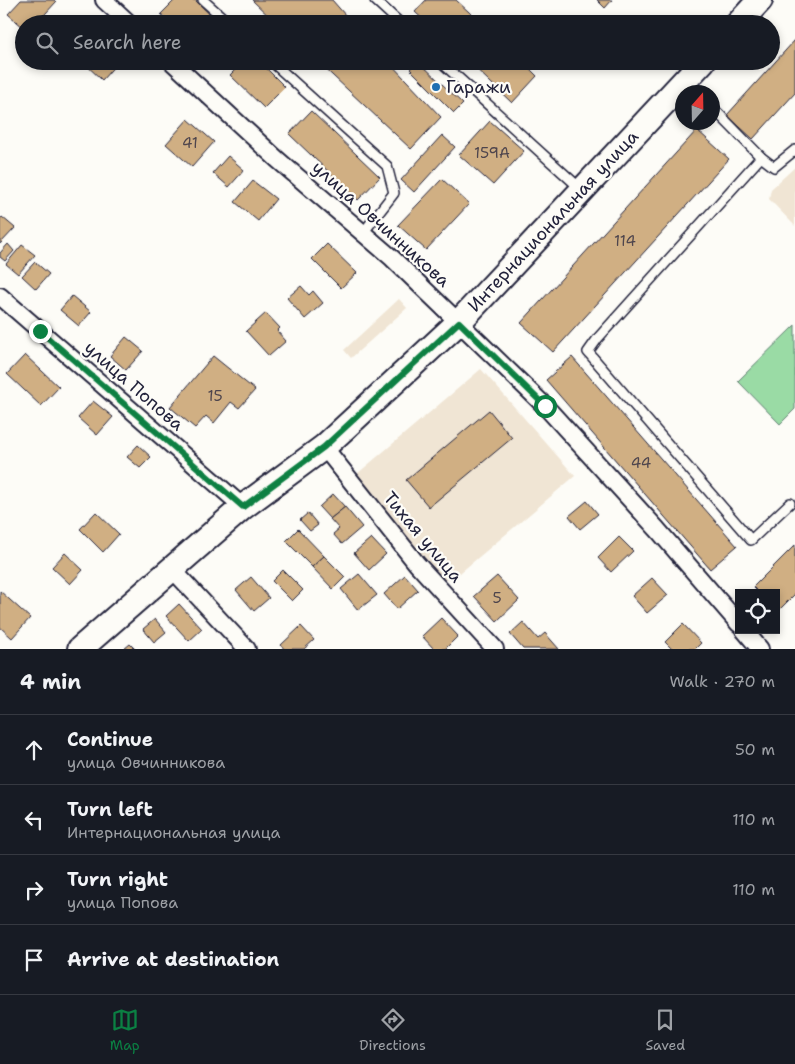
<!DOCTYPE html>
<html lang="en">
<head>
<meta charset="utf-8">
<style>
  :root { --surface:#171b24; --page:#20242c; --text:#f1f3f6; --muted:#9ea1a6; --line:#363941; --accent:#0b8043 }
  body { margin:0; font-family:"Shantell Sans",sans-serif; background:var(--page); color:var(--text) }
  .controls { position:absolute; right:15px; bottom:15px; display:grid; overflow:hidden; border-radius:0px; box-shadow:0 2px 8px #0003 }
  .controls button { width:45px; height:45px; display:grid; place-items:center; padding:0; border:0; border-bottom:1px solid var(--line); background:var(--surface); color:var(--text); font:25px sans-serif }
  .compass { position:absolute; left:675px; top:85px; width:45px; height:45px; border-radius:50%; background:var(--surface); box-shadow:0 2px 8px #0003; rotate:20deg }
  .stop { position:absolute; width:15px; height:15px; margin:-11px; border:4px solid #0b8043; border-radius:50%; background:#fff }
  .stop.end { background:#0b8043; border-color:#fff; box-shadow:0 1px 5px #0008 }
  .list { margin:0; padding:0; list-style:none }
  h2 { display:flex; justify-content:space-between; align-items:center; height:65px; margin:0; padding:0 20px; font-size:21px }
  h2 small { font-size:16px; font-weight:400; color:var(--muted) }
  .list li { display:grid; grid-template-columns:32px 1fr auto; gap:15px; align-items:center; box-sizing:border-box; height:70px; padding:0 20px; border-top:1px solid var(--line) }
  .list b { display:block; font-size:19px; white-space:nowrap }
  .list p { margin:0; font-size:16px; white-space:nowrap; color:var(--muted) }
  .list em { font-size:16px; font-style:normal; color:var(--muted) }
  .icon { flex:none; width:28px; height:28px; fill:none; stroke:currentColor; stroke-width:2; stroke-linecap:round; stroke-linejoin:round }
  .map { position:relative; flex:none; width:795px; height:649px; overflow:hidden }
  .search { position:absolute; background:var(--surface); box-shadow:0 2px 8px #0003; left:15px; right:15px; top:15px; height:55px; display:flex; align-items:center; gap:12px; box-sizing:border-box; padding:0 18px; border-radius:28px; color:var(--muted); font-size:19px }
  .sheet { height:345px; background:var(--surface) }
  nav { display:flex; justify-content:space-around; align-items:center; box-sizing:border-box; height:70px; border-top:1px solid var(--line); background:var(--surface); font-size:14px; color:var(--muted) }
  nav a { display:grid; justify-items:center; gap:2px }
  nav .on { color:var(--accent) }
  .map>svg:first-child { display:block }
  .built { fill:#f0e5d4 }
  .green { fill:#9adba5; stroke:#5e7e70 }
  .building { fill:#d0af83; stroke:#22223b }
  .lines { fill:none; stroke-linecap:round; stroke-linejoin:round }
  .service-casing { stroke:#22223b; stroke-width:12 }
  .minor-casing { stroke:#22223b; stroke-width:20 }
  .secondary-casing { stroke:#22223b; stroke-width:28 }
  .service { stroke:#fdfcf7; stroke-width:9 }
  .minor { stroke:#fdfcf7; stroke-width:16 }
  .secondary { stroke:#fdfcf7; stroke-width:24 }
  .route { stroke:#0b8043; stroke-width:6 }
  .poi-dot { fill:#1f6fb2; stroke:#fdfcf7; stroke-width:2 }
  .labels { text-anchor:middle; stroke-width:4.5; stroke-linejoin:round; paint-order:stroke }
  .number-label { font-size:15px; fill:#4e454d }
  .poi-label { font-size:18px; fill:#22223b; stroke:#fdfcf7; text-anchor:start }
  .street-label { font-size:18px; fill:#22223b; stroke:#fdfcf7 }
</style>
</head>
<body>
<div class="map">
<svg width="795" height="649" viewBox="0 0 795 649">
  <rect width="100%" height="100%" fill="#fdfcf7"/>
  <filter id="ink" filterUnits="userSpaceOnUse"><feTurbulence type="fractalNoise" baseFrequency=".02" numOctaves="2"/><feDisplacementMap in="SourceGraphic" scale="10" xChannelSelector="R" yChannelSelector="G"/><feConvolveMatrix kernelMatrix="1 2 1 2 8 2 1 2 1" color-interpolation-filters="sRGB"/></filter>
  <g filter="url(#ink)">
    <g class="built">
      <path d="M 795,167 L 795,226 L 769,199 L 771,189 Z"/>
      <path d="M 399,299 L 407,308 L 351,358 L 344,350 Z"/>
      <path d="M 481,369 L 575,476 L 454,578 L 443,581 L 357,474 Z"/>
    </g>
    <path class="green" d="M 795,325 L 795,409 L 780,424 L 738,381 Z"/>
    <g class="building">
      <path d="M 21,0 L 54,0 L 56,2 L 36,24 L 24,24 L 24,28 L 8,14 Z"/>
      <path d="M 175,0 L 195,0 L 220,24 L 172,24 L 161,14 Z"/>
      <path d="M 252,0 L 332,0 L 353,24 L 277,24 Z"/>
      <path d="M 426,0 L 456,0 L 482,24 L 428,24 L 415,12 Z"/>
      <path d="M 597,0 L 612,0 L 605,8 Z"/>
      <path d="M 795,40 L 795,93 L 753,139 L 727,115 Z"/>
      <path d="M 82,61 L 119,61 L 102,80 Z"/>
      <path d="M 244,61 L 259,61 L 285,87 L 264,108 L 230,75 Z"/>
      <path d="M 317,61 L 388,61 L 441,117 L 411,149 Z"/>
      <path d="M 418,61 L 463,104 L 454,113 L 410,69 Z"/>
      <path d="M 468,61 L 522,61 L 537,76 L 512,103 Z"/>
      <path d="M 311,111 L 380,177 L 358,200 L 289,134 Z"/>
      <path d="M 188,119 L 214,142 L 192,167 L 166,144 Z"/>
      <path d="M 490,121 L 524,151 L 493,185 L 459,155 Z"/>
      <path d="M 697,130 L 729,159 L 553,352 L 521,323 Z"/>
      <path d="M 442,135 L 455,147 L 414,192 L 401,180 Z"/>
      <path d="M 228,156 L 244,170 L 229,187 L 213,173 Z"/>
      <path d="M 442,179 L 469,204 L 426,250 L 398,225 Z"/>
      <path d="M 253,181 L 276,199 L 258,221 L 235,202 Z"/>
      <path d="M 2,217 L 15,228 L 0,244 L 0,219 Z"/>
      <path d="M 8,244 L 14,251 L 5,261 L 0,257 L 0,253 Z"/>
      <path d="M 327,244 L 357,273 L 341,288 L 312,259 Z"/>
      <path d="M 22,245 L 35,255 L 18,274 L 6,264 Z"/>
      <path d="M 35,262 L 49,274 L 36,289 L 22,276 Z"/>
      <path d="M 301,286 L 309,295 L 313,291 L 323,303 L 305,319 L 287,298 Z"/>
      <path d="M 72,296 L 91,312 L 79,326 L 60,310 Z"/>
      <path d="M 266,313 L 280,328 L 277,331 L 286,341 L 269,356 L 246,331 Z"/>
      <path d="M 126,337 L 143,351 L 126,370 L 110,356 Z"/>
      <path d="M 25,355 L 59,387 L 41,406 L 7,374 Z"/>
      <path d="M 213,356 L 255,390 L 239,408 L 231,402 L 214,423 L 206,416 L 195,428 L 170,407 Z"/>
      <path d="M 572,357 L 737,546 L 710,569 L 546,380 Z"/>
      <path d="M 93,401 L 113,417 L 97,435 L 78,418 Z"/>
      <path d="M 489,410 L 512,438 L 429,507 L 406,480 Z"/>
      <path d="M 138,445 L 151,457 L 140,468 L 127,457 Z"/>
      <path d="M 333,494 L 345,507 L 330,519 L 319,507 Z"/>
      <path d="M 587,501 L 598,514 L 580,529 L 569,516 Z"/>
      <path d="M 345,507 L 362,527 L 342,544 L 333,534 L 339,529 L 330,519 Z"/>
      <path d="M 96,512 L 119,534 L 103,552 L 80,529 Z"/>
      <path d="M 308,513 L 318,525 L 310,531 L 300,520 Z"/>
      <path d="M 298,529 L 324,556 L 312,567 L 286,541 Z"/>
      <path d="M 619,537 L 633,551 L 611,572 L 598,558 Z"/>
      <path d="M 371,538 L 386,554 L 369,570 L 354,553 Z"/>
      <path d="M 795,545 L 795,594 L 777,612 L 776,593 L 759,593 L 753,587 Z"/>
      <path d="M 65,553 L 83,570 L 70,584 L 52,567 Z"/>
      <path d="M 324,556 L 345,577 L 333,589 L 312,567 Z"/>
      <path d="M 283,570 L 303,590 L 292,601 L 272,581 Z"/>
      <path d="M 359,574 L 377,595 L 358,610 L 341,589 Z"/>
      <path d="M 405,575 L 418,590 L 397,609 L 384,594 Z"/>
      <path d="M 497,576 L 519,600 L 497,621 L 474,596 Z"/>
      <path d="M 251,577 L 269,598 L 254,611 L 236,590 Z"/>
      <path d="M 652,578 L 668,595 L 647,613 L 632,596 Z"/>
      <path d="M 0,591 L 30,618 L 12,638 L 0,627 Z"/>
      <path d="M 179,604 L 202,629 L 189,641 L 166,616 Z"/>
      <path d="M 441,618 L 458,636 L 445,649 L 434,649 L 422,636 Z"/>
      <path d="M 155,619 L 166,632 L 154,642 L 143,629 Z"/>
      <path d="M 523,622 L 538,639 L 545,633 L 559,649 L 523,649 L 510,634 Z"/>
      <path d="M 683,624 L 701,643 L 695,649 L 672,649 L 665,642 Z"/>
      <path d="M 301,626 L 314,640 L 304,649 L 284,649 L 281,645 Z"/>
      <path d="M 130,644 L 135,649 L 124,649 Z"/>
    </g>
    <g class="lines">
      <defs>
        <g id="service">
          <path d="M 203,0 L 230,24"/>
          <path d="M 375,0 L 401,24"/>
          <path d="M 271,61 L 387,166 L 394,193 L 363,233"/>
          <path d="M 440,61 L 582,190"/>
          <path d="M 684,81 L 697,92"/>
          <path d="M 712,107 L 761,157 L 774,167 L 795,150"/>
          <path d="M 761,157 L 598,338 L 588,352 L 751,540 L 790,503"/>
        </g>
        <g id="minor">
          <path d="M 104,0 L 130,24"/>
          <path d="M 171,61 L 278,160 L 392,258 L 545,406 L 657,529 L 739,624"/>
          <path d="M 0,296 L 243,507"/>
          <path d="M 324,447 L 417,564 L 495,649"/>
          <path d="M 173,570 L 247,649"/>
          <path d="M 744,630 L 760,649"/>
        </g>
        <g id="secondary">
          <path d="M 738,24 L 760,0"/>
          <path d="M 80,649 L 243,507 L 324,447 L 459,322 L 703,61"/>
        </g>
      </defs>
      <use href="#service" class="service-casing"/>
      <use href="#minor" class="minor-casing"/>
      <use href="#secondary" class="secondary-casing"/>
      <use href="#service" class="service"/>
      <use href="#minor" class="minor"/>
      <use href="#secondary" class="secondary"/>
    </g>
  </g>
  <g class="lines" filter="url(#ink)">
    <path class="route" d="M 40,331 L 243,507 L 324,447 L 459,322 L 545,406"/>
  </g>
  <circle class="poi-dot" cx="436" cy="87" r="5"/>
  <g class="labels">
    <g class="number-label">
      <text x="190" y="148">41</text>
      <text x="492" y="158">159А</text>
      <text x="625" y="246">114</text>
      <text x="215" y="401">15</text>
      <text x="641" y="468">44</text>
      <text x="497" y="603">5</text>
    </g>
    <g class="poi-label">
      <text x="446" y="93">Гаражи</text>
    </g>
    <g class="street-label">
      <text transform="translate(553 221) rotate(-47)" y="6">Интернациональная улица</text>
      <text transform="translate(381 224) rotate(42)" y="6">улица Овчинникова</text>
      <text transform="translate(134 386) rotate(41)" y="6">улица Попова</text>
      <text transform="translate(423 537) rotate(50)" y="6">Тихая улица</text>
    </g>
  </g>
</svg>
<div class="controls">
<button><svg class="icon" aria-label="locate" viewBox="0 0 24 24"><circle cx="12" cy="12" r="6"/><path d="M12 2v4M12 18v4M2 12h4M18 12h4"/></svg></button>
</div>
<svg class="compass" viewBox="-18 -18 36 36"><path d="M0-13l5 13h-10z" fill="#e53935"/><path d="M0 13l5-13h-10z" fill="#9ea1a6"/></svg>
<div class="stop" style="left:545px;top:406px"></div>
<div class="stop end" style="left:40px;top:331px"></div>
<div class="search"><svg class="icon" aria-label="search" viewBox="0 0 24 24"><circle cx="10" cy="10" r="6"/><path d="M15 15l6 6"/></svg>Search here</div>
</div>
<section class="sheet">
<h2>4 min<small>Walk · 270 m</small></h2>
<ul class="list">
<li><svg class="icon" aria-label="ahead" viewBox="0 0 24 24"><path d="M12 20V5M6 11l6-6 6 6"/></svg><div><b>Continue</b><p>улица Овчинникова</p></div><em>50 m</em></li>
<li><svg class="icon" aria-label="left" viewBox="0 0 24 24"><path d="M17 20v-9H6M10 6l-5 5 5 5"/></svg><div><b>Turn left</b><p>Интернациональная улица</p></div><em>110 m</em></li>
<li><svg class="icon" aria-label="right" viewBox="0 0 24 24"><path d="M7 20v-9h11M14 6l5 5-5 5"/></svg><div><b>Turn right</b><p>улица Попова</p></div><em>110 m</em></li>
<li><svg class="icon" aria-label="arrive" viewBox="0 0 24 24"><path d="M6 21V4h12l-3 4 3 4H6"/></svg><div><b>Arrive at destination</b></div></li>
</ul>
</section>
<nav>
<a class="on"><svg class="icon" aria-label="map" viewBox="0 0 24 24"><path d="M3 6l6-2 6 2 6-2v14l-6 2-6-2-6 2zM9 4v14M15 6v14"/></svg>Map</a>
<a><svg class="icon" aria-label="directions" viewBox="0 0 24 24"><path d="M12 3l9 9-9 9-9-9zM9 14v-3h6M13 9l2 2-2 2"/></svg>Directions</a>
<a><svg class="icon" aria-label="saved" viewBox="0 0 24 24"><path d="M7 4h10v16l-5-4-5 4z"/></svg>Saved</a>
</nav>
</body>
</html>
